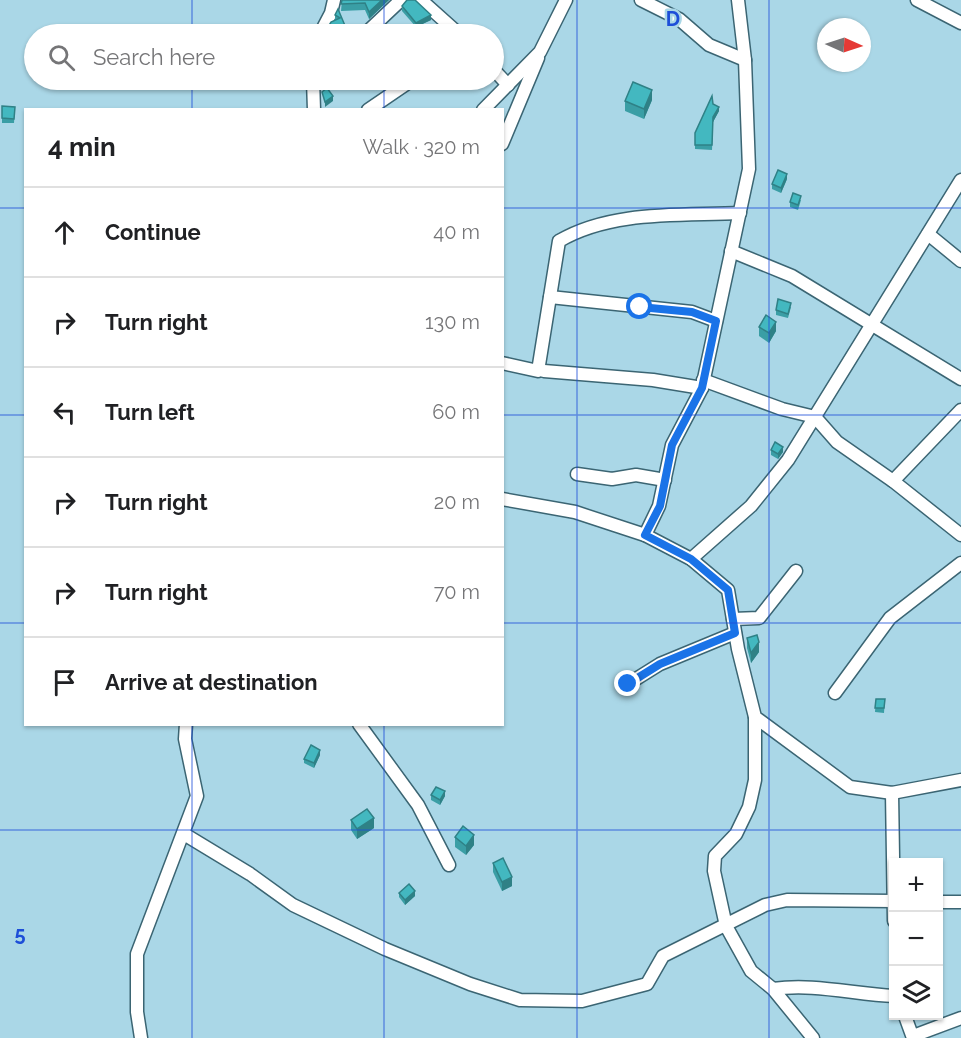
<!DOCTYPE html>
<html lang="en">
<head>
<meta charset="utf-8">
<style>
  :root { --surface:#fff; --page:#f6f6f6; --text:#202124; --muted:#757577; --line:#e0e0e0 }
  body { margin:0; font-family:Raleway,sans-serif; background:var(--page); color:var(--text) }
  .controls { position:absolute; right:18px; bottom:18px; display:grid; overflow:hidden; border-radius:0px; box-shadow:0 2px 4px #0004 }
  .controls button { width:54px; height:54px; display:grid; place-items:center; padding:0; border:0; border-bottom:2px solid var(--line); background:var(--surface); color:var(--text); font:30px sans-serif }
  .compass { position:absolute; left:817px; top:18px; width:54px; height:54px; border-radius:50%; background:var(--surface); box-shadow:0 2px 4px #0004; rotate:93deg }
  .stop { position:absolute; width:18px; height:18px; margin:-14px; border:4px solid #1a73e8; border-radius:50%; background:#fff }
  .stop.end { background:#1a73e8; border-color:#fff; box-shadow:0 2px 6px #0008 }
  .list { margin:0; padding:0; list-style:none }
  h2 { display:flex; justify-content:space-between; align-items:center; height:78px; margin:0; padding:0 24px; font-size:26px }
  h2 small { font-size:20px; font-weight:400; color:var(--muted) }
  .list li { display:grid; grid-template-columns:39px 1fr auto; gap:18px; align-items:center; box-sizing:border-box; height:90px; padding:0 24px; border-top:2px solid var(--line) }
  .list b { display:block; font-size:22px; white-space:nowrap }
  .list em { font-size:20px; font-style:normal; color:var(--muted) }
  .icon { flex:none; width:33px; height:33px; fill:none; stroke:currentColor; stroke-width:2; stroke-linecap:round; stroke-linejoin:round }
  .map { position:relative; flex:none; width:961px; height:1038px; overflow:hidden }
  .search { position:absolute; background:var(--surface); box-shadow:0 2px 4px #0004; left:24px; top:24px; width:480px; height:66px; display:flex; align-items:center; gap:15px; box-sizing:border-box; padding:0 21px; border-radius:33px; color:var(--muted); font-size:22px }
  .panel { position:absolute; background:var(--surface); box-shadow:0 2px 4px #0004; left:24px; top:108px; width:480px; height:618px; border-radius:0px }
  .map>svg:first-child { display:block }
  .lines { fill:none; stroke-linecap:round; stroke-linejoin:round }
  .street-casing { stroke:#3b6573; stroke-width:15 }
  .street { stroke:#fff; stroke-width:12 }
  .wall { fill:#3a9ea5 }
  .shaded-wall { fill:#2f8186 }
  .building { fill:#43b8c0; stroke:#2f8186; stroke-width:1.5 }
  .route { stroke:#1a73e8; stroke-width:8 }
  .grid { fill:none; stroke:#1d4ed8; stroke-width:1.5; stroke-opacity:0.55 }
  .grid-label { font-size:20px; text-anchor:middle; font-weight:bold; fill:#1d4ed8; stroke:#aad7e7; stroke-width:5; stroke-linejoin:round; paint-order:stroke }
</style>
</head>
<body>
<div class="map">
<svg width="961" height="1038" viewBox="0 0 961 1038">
  <rect width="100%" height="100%" fill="#aad7e7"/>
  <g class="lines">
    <defs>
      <g id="street">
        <path d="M 421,0 L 459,34"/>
        <path d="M 641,0 L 679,19 L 709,45 L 745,60"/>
        <path d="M 738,0 L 745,60 L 749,169 L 702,388 L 672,445 L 659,506 L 645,535 L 691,559 L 728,590 L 738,649 L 755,717 L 850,787 L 892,793 L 961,780"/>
        <path d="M 917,0 L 961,23"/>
        <path d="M 320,34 L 331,13 L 334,0"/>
        <path d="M 365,34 L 401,0"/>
        <path d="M 494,70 L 508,85"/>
        <path d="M 313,80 L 314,110"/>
        <path d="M 368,110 L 412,80"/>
        <path d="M 483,110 L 540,52 L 566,0"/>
        <path d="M 502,144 L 538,58"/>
        <path d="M 928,234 L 961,261"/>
        <path d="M 731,251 L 792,276 L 961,379"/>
        <path d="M 550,297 L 692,312 L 716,321"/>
        <path d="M 502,363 L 538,371 L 559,241 C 612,210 680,216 740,213"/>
        <path d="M 544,371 L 653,380 L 702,388"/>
        <path d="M 703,380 L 782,409 L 815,417 L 837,442 L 893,481 L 961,535"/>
        <path d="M 577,474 L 612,479 L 636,475 L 665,480"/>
        <path d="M 893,481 L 961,410"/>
        <path d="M 502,499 L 575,512 L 645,535"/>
        <path d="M 691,559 L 751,506 L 788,460 L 961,180"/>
        <path d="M 733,619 L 759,618 L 796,571"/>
        <path d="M 628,684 L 660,664 L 735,633"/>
        <path d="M 835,693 L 890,618 L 961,563"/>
        <path d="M 755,717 L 755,780 L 749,807 L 736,834 L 715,856 L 714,871 L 726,926 L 751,971 L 773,989 L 813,1038"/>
        <path d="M 359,724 L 418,805 L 449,865"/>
        <path d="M 892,793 L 894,921"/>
        <path d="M 184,834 L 250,874 L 293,905 L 385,949 L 470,984 L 520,1000 L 582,1001 L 647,984 L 663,956 L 765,905 L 787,900 L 894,901"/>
        <path d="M 938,902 L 961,902"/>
        <path d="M 773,989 C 813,983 853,994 894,996"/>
        <path d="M 905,1016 L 913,1038"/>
        <path d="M 913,1036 L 961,1018"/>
        <path d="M 141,1038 L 137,1012 L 137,954 L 197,796 L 185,739 L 186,724"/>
      </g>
    </defs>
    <use href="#street" class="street-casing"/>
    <use href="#street" class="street"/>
  </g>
  <g class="wall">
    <path d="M 342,0 L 389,0 L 369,19 L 365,10 L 341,11 Z"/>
    <path d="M 416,1 L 431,20 L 416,27 L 402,11 L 402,6 Z"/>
    <path d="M 338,9 L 346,34 L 328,34 L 328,27 L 335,20 L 335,15 Z"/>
    <path d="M 652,100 L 644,119 L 625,111 L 625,101 Z"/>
    <path d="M 713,104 L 719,111 L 713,122 L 712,150 L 695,149 L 695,133 Z"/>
    <path d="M 2,106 L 15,107 L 14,123 L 2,123 Z"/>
    <path d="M 787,179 L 781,193 L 772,189 L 772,184 Z"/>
    <path d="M 801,200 L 798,210 L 790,207 L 790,202 Z"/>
    <path d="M 791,307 L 788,318 L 776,315 L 776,310 Z"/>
    <path d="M 759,327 L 776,331 L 769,343 L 759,336 Z"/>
    <path d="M 771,450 L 783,452 L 778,459 L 771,455 Z"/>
    <path d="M 747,638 L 759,652 L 751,663 L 747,648 Z"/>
    <path d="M 876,699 L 885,699 L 884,713 L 875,712 Z"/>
    <path d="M 320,755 L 314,768 L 304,763 L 304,759 Z"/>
    <path d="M 431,795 L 445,796 L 440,805 L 431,800 Z"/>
    <path d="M 351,820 L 374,828 L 357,839 L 351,830 Z"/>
    <path d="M 455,837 L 474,845 L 466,855 L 455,847 Z"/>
    <path d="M 493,863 L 512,886 L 502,891 L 493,872 Z"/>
    <path d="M 399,893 L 415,896 L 405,905 L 399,897 Z"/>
  </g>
  <g class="shaded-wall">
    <path d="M 382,0 L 389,0 L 369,19 L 369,12 Z"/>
    <path d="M 431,15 L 431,20 L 416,27 L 416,23 Z"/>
    <path d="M 346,28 L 346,34 L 331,34 Z"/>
    <path d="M 652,90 L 652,100 L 644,119 L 644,109 Z"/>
    <path d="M 333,96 L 333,101 L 325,107 L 325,102 Z"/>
    <path d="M 719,107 L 719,111 L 713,122 L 712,150 L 713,117 Z"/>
    <path d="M 787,174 L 787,179 L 781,193 L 781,188 Z"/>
    <path d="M 776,322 L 776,331 L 769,343 L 769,333 Z"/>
    <path d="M 783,447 L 783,452 L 778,459 L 778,454 Z"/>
    <path d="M 759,642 L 759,652 L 751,663 L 751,653 Z"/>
    <path d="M 320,750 L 320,755 L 314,768 L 314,763 Z"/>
    <path d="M 445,791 L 445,796 L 440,805 L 440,800 Z"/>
    <path d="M 374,818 L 374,828 L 357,839 L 357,829 Z"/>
    <path d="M 474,835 L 474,845 L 466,855 L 466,846 Z"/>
    <path d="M 512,877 L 512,886 L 502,891 L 502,882 Z"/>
    <path d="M 415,891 L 415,896 L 405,905 L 405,900 Z"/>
  </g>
  <g class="building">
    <path d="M 342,0 L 382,0 L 369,12 L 365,3 L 341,4 Z"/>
    <path d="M 407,0 L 415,0 L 431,15 L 416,23 L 402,6 Z"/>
    <path d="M 338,9 L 346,28 L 331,34 L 328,27 L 331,22 L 340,18 L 335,15 Z"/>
    <path d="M 633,82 L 652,90 L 644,109 L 625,101 Z"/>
    <path d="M 327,88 L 333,96 L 325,102 L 322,92 Z"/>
    <path d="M 712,96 L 713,104 L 719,107 L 713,117 L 712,145 L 695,145 L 695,133 Z"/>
    <path d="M 2,106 L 15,107 L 14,119 L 2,118 Z"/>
    <path d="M 778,170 L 787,174 L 781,188 L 772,184 Z"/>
    <path d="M 793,193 L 801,196 L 798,205 L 790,202 Z"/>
    <path d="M 778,299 L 791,303 L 788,314 L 776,310 Z"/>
    <path d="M 766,315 L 776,322 L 769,333 L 759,327 Z"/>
    <path d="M 775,442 L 783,447 L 778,454 L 771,450 Z"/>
    <path d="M 757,635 L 759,642 L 751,653 L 747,638 Z"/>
    <path d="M 876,699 L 885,699 L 884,708 L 875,708 Z"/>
    <path d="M 311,745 L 320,750 L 314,763 L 304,759 Z"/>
    <path d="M 436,787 L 445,791 L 440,800 L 431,795 Z"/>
    <path d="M 367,809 L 374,818 L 357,829 L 351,820 Z"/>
    <path d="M 463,826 L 474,835 L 466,846 L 455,837 Z"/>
    <path d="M 503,858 L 512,877 L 502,882 L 493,863 Z"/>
    <path d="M 409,884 L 415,891 L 405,900 L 399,893 Z"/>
  </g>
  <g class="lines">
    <path class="route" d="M 628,684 L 660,664 L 735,633 L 728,590 L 691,559 L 645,535 L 660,506 L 672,445 L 702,388 L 716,321 L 692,312 L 640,307"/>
  </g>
  <path class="grid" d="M 192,0 L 192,34M 384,0 L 384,34M 577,0 L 577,1038M 769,0 L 769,1038M 192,80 L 192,110M 384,80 L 384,110M 0,208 L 26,208M 502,208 L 961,208M 0,415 L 26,415M 502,415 L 961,415M 0,623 L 26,623M 502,623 L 961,623M 192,724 L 192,1038M 384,724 L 384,1038M 0,830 L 961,830"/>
  <g class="grid-label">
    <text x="673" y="26">D</text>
    <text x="20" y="941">5</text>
  </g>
</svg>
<div class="controls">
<button>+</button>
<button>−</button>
<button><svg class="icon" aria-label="layers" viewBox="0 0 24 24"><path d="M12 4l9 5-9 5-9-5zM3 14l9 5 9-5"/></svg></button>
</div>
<svg class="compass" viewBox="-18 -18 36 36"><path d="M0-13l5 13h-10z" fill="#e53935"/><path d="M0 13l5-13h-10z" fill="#757577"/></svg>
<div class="stop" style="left:640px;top:307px"></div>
<div class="stop end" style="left:628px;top:684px"></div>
<div class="search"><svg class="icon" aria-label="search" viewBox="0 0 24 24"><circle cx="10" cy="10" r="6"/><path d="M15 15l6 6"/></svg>Search here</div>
<section class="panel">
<h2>4 min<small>Walk · 320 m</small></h2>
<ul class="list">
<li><svg class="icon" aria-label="ahead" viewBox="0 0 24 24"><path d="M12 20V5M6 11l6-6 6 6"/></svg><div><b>Continue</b></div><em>40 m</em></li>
<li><svg class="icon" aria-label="right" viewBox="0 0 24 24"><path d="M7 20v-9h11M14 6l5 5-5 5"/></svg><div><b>Turn right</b></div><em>130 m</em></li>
<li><svg class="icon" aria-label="left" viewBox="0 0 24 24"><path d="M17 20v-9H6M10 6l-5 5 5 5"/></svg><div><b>Turn left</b></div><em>60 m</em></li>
<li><svg class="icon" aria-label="right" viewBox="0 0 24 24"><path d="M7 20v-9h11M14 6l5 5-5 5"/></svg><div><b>Turn right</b></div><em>20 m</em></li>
<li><svg class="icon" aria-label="right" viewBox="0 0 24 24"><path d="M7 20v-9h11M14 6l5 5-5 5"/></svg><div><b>Turn right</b></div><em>70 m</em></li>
<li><svg class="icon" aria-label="arrive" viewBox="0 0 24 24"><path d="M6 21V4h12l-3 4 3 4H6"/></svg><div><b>Arrive at destination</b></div></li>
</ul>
</section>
</div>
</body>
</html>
